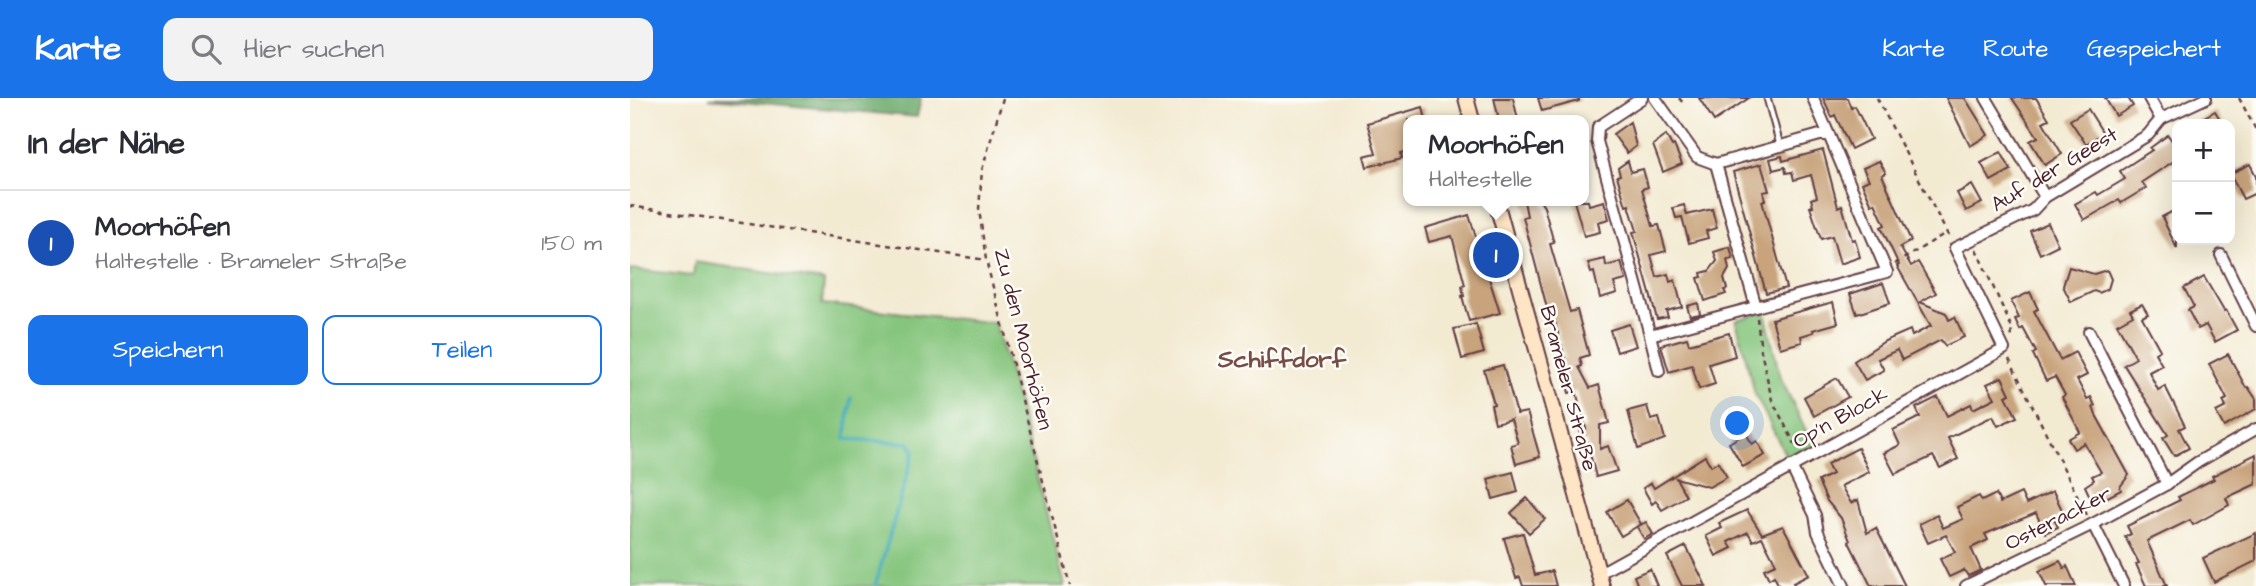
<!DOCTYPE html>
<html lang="de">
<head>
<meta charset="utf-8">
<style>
  :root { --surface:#fff; --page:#f2f2f3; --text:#2b2b33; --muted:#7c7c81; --line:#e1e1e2; --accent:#1a73e8 }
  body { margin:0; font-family:"Architects Daughter",sans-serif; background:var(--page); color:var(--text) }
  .controls { position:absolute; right:21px; top:21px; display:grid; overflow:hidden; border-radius:14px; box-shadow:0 7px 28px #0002 }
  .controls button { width:63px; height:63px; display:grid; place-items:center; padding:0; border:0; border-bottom:2px solid var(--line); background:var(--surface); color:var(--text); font:35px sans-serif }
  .you { position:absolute; left:1108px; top:326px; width:24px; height:24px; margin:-18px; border:5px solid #fff; border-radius:50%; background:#1a73e8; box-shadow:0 0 0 10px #1a73e833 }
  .badge { display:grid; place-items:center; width:46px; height:46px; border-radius:50%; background:var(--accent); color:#fff; font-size:23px; font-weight:700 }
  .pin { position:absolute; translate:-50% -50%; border:4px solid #fff; box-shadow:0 2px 7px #0006 }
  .popup { position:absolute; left:773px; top:17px; width:186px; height:91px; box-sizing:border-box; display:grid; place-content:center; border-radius:14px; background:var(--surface); filter:drop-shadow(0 2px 5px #0005); font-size:23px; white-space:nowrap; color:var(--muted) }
  .popup b { font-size:26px; color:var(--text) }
  .popup::after { content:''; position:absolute; left:50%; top:100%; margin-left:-14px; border:14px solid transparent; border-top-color:var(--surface) }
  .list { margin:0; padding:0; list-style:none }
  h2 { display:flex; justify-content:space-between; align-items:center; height:91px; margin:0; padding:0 28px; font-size:30px }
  h2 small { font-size:23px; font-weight:400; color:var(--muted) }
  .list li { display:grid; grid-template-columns:46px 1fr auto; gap:21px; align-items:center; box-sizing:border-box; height:105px; padding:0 28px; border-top:2px solid var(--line) }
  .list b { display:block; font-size:26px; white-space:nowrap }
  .list p { margin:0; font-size:23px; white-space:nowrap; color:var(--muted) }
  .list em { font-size:23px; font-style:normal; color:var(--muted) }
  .actions { display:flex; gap:14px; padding:21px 28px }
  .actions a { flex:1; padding:16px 0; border:2px solid var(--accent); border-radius:14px; text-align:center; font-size:24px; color:var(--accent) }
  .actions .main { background:var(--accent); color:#fff }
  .icon { flex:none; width:38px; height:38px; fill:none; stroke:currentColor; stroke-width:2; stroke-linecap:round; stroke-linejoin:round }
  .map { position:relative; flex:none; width:1626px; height:488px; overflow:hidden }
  header { display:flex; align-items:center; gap:42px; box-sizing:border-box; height:98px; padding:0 35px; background:var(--accent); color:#fff }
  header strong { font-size:33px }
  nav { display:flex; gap:38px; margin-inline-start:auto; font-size:24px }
  .search { width:490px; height:63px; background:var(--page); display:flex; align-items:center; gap:18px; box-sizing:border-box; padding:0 24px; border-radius:14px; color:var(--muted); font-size:26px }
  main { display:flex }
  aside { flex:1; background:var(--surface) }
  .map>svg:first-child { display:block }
  .green { fill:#85c57d; stroke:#687254; stroke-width:2 }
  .forest { fill:#6caa6c; stroke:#5b644c; stroke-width:2 }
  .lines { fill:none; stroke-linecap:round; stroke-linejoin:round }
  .stream { stroke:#3baab9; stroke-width:3.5 }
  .building { fill:#c8a37b }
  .lane-casing { stroke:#633d44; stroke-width:9 }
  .street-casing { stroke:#633d44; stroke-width:14 }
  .secondary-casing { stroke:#633d44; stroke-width:18 }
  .path { stroke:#633d44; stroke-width:2.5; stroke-dasharray:5 5; stroke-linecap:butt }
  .lane { stroke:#fff; stroke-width:5 }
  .street { stroke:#fff; stroke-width:10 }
  .secondary { stroke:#fee5c5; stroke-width:14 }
  .labels { text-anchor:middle; stroke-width:5; stroke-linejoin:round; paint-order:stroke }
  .street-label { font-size:21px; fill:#4a1f2b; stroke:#fdfcf7 }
  .quarter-label { font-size:24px; font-weight:bold; fill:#764d47; stroke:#fdfcf7 }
</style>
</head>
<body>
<header>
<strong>Karte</strong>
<div class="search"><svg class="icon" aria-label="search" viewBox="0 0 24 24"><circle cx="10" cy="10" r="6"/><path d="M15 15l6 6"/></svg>Hier suchen</div>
<nav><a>Karte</a><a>Route</a><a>Gespeichert</a></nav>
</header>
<main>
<aside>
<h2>In der Nähe<small></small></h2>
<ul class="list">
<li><span class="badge" style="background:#1a4fb4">1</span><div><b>Moorhöfen</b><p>Haltestelle · Brameler Straße</p></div><em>150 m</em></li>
</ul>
<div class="actions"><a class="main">Speichern</a><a>Teilen</a></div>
</aside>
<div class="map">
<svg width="1626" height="488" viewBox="0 0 1626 488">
  <rect width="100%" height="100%" fill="#fdfcf7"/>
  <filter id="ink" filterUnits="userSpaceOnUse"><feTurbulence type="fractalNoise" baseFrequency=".0143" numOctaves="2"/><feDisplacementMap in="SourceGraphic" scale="14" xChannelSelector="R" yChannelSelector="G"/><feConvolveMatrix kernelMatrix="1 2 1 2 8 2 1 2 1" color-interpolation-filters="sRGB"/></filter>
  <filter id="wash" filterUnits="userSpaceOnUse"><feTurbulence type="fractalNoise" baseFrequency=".00686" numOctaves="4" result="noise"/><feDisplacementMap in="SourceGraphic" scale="28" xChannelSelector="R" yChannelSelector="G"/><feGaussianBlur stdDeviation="1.57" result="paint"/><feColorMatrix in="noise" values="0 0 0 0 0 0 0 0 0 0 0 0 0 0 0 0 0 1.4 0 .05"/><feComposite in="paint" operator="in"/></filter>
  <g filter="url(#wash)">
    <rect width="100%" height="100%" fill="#f3ead2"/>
    <g class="green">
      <path d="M 65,164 L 194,183 L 192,206 L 365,225 L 391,316 L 435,488 L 0,488 L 0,171 L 63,178 Z"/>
      <path d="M 1135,214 L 1150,279 L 1184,349 L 1159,364 L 1125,296 L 1106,222 Z"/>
    </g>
    <path class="forest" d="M 78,0 L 291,0 L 287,19 Z"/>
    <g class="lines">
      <path class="stream" d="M 221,300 L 215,341 L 279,345 L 284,353 L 245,488"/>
    </g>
    <g id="blocks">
      <g class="building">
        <path d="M 864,0 L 883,0 L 888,22 L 869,22 Z"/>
        <path d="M 908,0 L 949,0 L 949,3 L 912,13 Z"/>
        <path d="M 1069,0 L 1119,0 L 1084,23 Z"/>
        <path d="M 1193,0 L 1217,0 L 1221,10 L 1225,8 L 1241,41 L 1221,51 L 1205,17 L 1202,19 Z"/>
        <path d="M 1316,0 L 1335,0 L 1358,37 L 1340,48 Z"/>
        <path d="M 1382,0 L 1406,0 L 1419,21 L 1413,24 L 1432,56 L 1415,67 L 1400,43 L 1408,39 Z"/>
        <path d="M 1475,0 L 1498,0 L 1503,8 L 1486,18 Z"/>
        <path d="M 793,9 L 796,22 L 779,22 L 779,53 L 771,55 L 772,60 L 737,69 L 734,58 L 746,55 L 737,25 Z"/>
        <path d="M 1458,11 L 1473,35 L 1456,46 L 1440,22 Z"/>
        <path d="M 1585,13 L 1593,26 L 1562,26 Z"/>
        <path d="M 1000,24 L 1006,48 L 997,55 L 983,36 Z"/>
        <path d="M 1036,37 L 1042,48 L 1044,47 L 1052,66 L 1033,74 L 1023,47 Z"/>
        <path d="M 1538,37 L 1547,50 L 1547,61 L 1512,84 L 1516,90 L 1491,105 L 1489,102 L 1454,122 L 1445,106 L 1466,94 L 1468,97 L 1495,81 L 1490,73 L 1522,52 L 1520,50 Z"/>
        <path d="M 1193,52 L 1208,109 L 1212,107 L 1222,142 L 1225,141 L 1230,159 L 1210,166 L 1202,138 L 1191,141 L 1180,109 L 1183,108 L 1181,101 L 1187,99 L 1181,77 L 1164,82 L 1162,74 L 1156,75 L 1155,69 L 1143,72 L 1140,61 L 1152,58 L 1153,63 Z"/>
        <path d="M 1371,54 L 1381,72 L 1361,83 L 1351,65 Z"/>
        <path d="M 998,63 L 1001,74 L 1013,71 L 1018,89 L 1012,91 L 1019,115 L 1023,128 L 1029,127 L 1036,153 L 1021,157 L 1027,179 L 1038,176 L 1040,184 L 1045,182 L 1052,209 L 1036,213 L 1038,219 L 1027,221 L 1003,134 L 1007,133 L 999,107 L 996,108 L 987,78 L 990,77 L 988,70 Z"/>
        <path d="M 1249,63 L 1256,75 L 1252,77 L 1281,143 L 1270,149 L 1281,168 L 1288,164 L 1306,195 L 1290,204 L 1316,215 L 1319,222 L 1325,219 L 1334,239 L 1315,248 L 1311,242 L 1272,262 L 1267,252 L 1248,261 L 1254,272 L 1235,282 L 1224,263 L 1255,243 L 1280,232 L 1282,238 L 1301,228 L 1267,168 L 1269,167 L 1251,129 L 1255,127 L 1245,105 L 1242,107 L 1232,85 L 1239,82 L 1233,70 Z"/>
        <path d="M 1131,66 L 1139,93 L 1133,94 L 1135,102 L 1132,103 L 1156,190 L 1136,195 L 1103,74 Z"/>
        <path d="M 1620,66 L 1626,78 L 1626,95 L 1613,101 L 1600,76 Z"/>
        <path d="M 1342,87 L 1352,105 L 1336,113 L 1327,95 Z"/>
        <path d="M 894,103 L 910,103 L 914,109 L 924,145 L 920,146 L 940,214 L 947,212 L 959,257 L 950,260 L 952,268 L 949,269 L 960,290 L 969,287 L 979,325 L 970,327 L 970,351 L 978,348 L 987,373 L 966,379 L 957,344 L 953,345 L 950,332 L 956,331 L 946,293 L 939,295 L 933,273 L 930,261 L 935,260 L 925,224 L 921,225 L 893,119 L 897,118 Z"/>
        <path d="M 944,103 L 958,103 L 959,107 L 974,103 L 979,121 L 968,124 L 970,134 L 954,138 Z"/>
        <path d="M 1054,107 L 1057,117 L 1082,111 L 1087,130 L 1076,133 L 1078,140 L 1059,145 L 1052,119 L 1046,120 L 1043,110 Z"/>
        <path d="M 1547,111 L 1547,151 L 1532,119 Z"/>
        <path d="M 839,117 L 870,215 L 839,223 L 832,198 L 834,198 L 832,188 L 835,187 L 822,138 L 799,144 L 795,130 Z"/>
        <path d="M 1418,125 L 1428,147 L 1410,156 L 1400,133 Z"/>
        <path d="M 1100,149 L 1103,161 L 1097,162 L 1099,171 L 1094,180 L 1097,191 L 1094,192 L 1096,196 L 1075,203 L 1068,180 L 1072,179 L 1071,175 L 1079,173 L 1087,163 L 1084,154 Z"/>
        <path d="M 975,161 L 976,168 L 991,164 L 996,182 L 984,185 L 987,195 L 970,200 L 964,174 L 961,175 L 958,165 Z"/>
        <path d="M 1439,169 L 1464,176 L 1477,172 L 1481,181 L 1478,191 L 1469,195 L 1464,193 L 1441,204 L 1433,188 Z"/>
        <path d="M 1574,179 L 1594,213 L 1596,212 L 1607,232 L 1585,244 L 1576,227 L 1568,231 L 1558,212 L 1564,209 L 1554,190 Z"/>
        <path d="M 1253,185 L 1260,205 L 1227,216 L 1220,196 Z"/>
        <path d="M 1400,194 L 1408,211 L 1404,213 L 1430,262 L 1445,254 L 1457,277 L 1447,282 L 1457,301 L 1461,299 L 1465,308 L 1463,309 L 1466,317 L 1499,377 L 1490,389 L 1491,392 L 1474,401 L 1462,403 L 1455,388 L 1464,382 L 1462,378 L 1471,374 L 1454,345 L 1444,351 L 1438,341 L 1450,334 L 1432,299 L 1435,297 L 1425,279 L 1416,283 L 1403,256 L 1406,254 L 1393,230 L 1390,232 L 1385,221 L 1389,220 L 1381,203 Z"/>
        <path d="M 1203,204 L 1208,225 L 1183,232 L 1184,234 L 1171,238 L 1172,244 L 1150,250 L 1142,221 Z"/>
        <path d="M 1068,205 L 1070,216 L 1060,218 L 1057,208 Z"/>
        <path d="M 1512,206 L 1518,216 L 1512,219 L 1530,252 L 1525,255 L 1532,267 L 1519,274 L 1528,292 L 1535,288 L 1555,328 L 1549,331 L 1559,350 L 1544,358 L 1533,340 L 1538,337 L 1494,267 L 1506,260 L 1487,226 L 1503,217 L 1500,212 Z"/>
        <path d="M 846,226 L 854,255 L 832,261 L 824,231 Z"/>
        <path d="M 999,226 L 1006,248 L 987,254 L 980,232 Z"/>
        <path d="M 1099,235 L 1105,258 L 1079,266 L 1085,286 L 1069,291 L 1062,267 L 1039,274 L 1031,247 L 1057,240 L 1059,246 Z"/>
        <path d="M 1598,256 L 1616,290 L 1618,289 L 1626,301 L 1626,311 L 1594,329 L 1586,314 L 1596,309 L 1593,303 L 1597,301 L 1579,266 Z"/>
        <path d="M 873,267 L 887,316 L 897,314 L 910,359 L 886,366 L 881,347 L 888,345 L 881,321 L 865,325 L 861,307 L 864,306 L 854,272 Z"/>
        <path d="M 1372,279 L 1380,296 L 1376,298 L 1387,319 L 1368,328 L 1363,318 L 1318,340 L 1328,361 L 1310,370 L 1303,358 L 1265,376 L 1254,355 L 1270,347 L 1263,332 L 1290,319 L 1286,310 L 1308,299 L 1317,318 L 1341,306 L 1343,311 L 1365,300 L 1357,286 Z"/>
        <path d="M 1207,280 L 1218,299 L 1184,318 L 1174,299 Z"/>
        <path d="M 1017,308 L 1021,322 L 1029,320 L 1035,341 L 1008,351 L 998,313 Z"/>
        <path d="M 1116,335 L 1122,346 L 1127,343 L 1135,357 L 1113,369 L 1099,345 Z"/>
        <path d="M 1228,350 L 1239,374 L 1211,388 L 1221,405 L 1228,402 L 1237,435 L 1246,430 L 1275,488 L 1241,488 L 1219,444 L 1220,443 L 1211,420 L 1197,403 L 1188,383 L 1202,376 L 1197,366 Z"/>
        <path d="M 1626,356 L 1626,386 L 1596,400 L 1599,407 L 1563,427 L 1560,422 L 1517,443 L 1537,488 L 1516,488 L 1506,466 L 1509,465 L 1495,439 L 1501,436 L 1497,428 L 1550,402 L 1548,399 L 1584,381 L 1582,378 Z"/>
        <path d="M 1075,358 L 1081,368 L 1088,364 L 1097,379 L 1079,389 L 1046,380 L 1056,398 L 1032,412 L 1026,403 L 1022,406 L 1013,390 L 1021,385 L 1024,390 Z"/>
        <path d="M 883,374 L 888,394 L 863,401 L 858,381 Z"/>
        <path d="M 1423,393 L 1434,416 L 1424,421 L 1428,429 L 1415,435 L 1406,415 L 1355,436 L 1358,442 L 1341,450 L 1351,472 L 1338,478 L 1334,472 L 1319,479 L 1310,461 L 1325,454 L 1316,437 L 1298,445 L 1289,426 L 1307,417 L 1313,430 L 1333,421 L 1327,409 L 1349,398 L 1352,403 L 1366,396 L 1370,405 L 1391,395 L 1396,406 Z"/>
        <path d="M 897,400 L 915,421 L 899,435 L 881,415 Z"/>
        <path d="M 997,402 L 1011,426 L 991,438 L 977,414 Z"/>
        <path d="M 1117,412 L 1132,436 L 1153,428 L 1179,477 L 1163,485 L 1165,488 L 1149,488 L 1144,478 L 1139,481 L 1134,471 L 1146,466 L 1132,439 L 1123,443 L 1118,434 L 1098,444 L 1102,450 L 1086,458 L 1076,438 L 1092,430 L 1089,425 Z"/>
        <path d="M 1016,424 L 1023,436 L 1014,441 L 1007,429 Z"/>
        <path d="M 893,435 L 905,477 L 922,473 L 926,488 L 893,488 L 890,479 L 886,480 L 874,440 Z"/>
        <path d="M 1626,435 L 1626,463 L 1584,484 L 1573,460 Z"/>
        <path d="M 1056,448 L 1076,488 L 1052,488 L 1037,458 Z"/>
        <path d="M 1430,463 L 1434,470 L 1437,468 L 1446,488 L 1416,488 L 1409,473 Z"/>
        <path d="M 1020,471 L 1027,488 L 1008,488 L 1004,478 Z"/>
      </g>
    </g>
  </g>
  <g filter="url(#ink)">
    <use href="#blocks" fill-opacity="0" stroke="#633d44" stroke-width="2"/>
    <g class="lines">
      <defs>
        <path id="lane" d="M 1137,0 L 1150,47"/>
        <g id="street">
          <path d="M 1012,0 L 968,29 L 967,43 L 1020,237 L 1257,174 L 1199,37 L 1190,37 L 1086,66"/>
          <path d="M 1025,0 L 1067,59 L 1086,66 L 1126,209"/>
          <path d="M 1183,0 L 1199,37"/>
          <path d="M 1356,0 L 1415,99"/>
          <path d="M 1519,0 L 1531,21"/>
          <path d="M 1591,157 L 1626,228"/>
          <path d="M 1459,234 L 1537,386"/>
          <path d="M 1020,237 L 1029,273"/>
          <path d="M 1161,368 L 1185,417 L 1188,434 L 1214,488"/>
          <path d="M 1463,426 L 1494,488"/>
          <path d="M 968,476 L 1374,251 L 1325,150 L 1403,112 L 1415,99 L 1518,37 L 1531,21 L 1576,0"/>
          <path d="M 1336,488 L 1463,426 L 1537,386 L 1568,364 L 1626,331"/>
        </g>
        <g id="secondary">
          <path d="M 836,0 L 842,22"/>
          <path d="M 866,103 L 972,488"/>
        </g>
      </defs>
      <use href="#lane" class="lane-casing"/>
      <use href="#street" class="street-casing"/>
      <use href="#secondary" class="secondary-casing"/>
      <g class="path">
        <path d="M 373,0 L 352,72 L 349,111 L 356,162 L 440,488"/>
        <path d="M 1049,0 L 1053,5"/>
        <path d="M 1247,0 L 1320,141"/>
        <path d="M 1609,0 L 1626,32"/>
        <path d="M 0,108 L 356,162"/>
        <path d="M 1346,151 L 1381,228 L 1382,241"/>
        <path d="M 1265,166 L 1316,135"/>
        <path d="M 1127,220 L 1131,253 L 1142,302 L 1168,352"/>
        <path d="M 1379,261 L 1457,417"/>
      </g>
      <use href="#lane" class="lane"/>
      <use href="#street" class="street"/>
      <use href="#secondary" class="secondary"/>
    </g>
  </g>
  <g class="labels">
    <g class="street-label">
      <text transform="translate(1424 71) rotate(-31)" y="7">Auf der Geest</text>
      <text transform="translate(394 241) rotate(76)" y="7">Zu den Moorhöfen</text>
      <text transform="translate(939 290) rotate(75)" y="7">Brameler Straße</text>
      <text transform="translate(1210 319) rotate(-29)" y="7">Op'n Block</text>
      <text transform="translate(1428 420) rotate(-27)" y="7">Osteracker</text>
    </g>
    <g class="quarter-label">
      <text x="652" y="269">Schiffdorf</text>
    </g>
  </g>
</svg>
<div class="controls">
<button>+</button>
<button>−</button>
</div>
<div class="you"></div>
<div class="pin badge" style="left:866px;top:157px;background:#1a4fb4">1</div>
<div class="popup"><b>Moorhöfen</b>Haltestelle</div>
</div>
</main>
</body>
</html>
